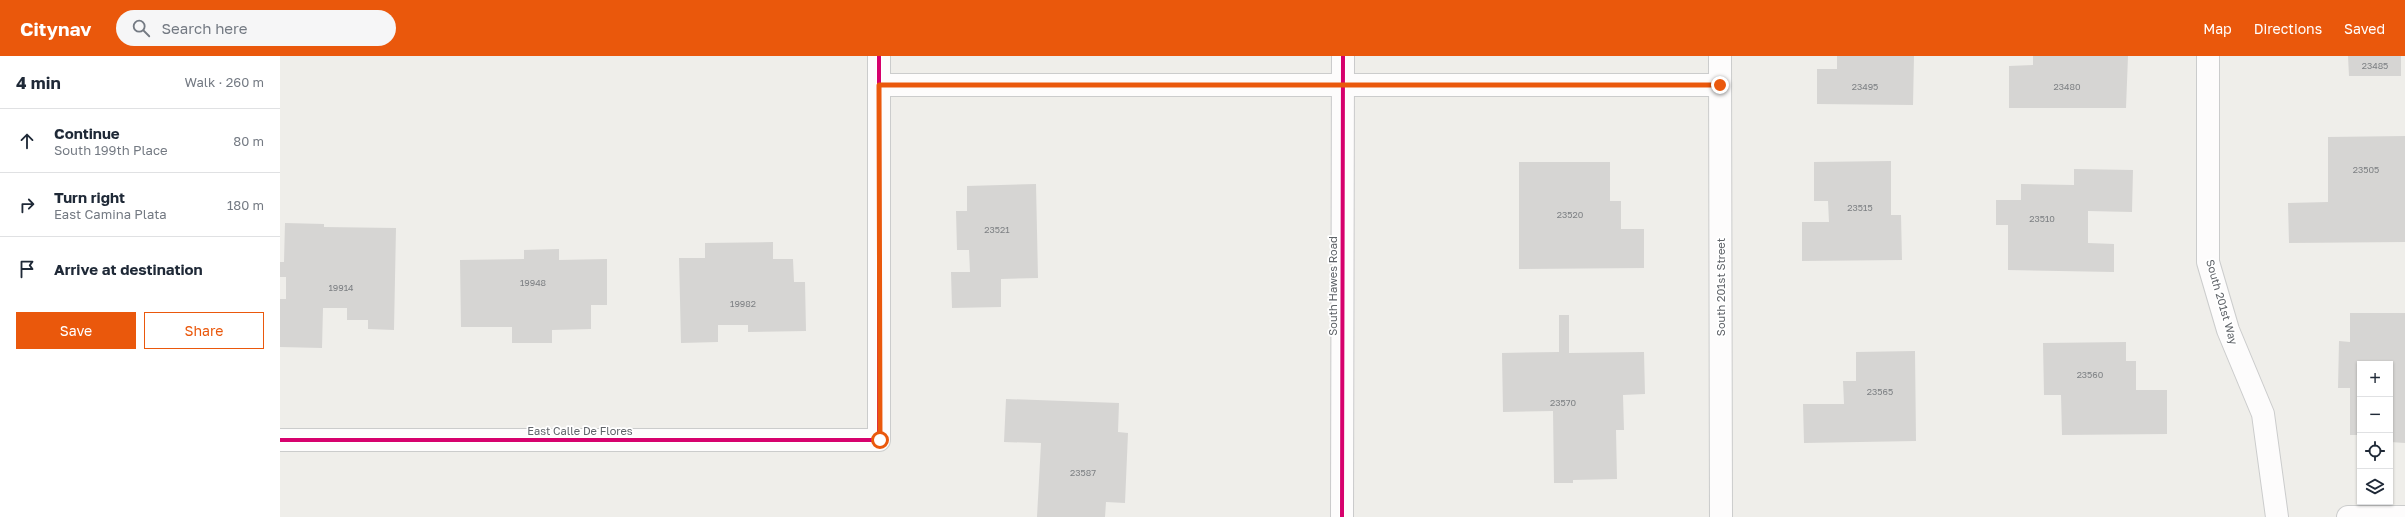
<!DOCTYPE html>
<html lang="en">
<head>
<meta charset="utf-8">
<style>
  :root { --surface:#fff; --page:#f6f6f7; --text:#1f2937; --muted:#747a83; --line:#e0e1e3; --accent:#ea580c }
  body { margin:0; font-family:"Golos Text",sans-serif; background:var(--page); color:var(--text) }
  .controls { position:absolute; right:12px; bottom:12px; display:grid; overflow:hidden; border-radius:0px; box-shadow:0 1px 3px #0004 }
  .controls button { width:36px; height:36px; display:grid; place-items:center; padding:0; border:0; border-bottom:1px solid var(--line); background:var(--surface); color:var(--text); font:20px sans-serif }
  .stop { position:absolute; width:12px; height:12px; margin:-9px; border:3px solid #ea580c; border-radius:50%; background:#fff }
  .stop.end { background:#ea580c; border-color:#fff; box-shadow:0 1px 4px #0008 }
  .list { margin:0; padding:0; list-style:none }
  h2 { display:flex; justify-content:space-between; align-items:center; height:52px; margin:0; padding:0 16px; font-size:17px }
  h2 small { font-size:13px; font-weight:400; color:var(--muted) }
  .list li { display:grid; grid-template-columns:26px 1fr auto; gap:12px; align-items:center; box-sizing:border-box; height:64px; padding:0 16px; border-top:1px solid var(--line) }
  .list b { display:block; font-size:15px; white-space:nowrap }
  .list p { margin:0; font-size:13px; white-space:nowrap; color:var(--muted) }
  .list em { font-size:13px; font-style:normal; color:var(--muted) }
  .actions { display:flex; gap:8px; padding:12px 16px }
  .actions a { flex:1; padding:9px 0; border:1px solid var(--accent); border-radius:0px; text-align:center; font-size:14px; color:var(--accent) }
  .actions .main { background:var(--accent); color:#fff }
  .icon { flex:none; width:22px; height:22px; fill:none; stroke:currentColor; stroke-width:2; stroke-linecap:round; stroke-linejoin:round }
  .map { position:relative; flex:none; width:2125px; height:461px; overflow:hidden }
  header { display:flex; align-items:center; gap:24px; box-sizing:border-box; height:56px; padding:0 20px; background:var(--accent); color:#fff }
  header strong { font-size:19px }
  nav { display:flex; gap:22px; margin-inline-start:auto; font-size:14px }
  .search { width:280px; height:36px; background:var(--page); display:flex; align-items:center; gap:10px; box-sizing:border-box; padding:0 14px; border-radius:22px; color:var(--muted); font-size:15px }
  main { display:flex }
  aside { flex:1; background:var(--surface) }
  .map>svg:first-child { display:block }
  .building { fill:#d6d5d3 }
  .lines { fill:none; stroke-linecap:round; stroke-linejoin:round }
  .street-casing { stroke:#cbcccc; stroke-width:24 }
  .secondary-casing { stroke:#cacacb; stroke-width:24 }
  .street { stroke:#fdfcfc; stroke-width:22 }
  .secondary { stroke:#fdfcfc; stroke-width:22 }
  .cycleway-casing { stroke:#fff; stroke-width:6 }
  .cycleway { stroke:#d6006c; stroke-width:4 }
  .route { stroke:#ea580c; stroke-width:5 }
  .labels { text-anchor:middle; stroke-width:3.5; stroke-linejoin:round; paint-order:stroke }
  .number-label { font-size:9px; fill:#7e8184 }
  .street-label { font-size:11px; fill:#5f6368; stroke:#fff }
</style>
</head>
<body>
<header>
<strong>Citynav</strong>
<div class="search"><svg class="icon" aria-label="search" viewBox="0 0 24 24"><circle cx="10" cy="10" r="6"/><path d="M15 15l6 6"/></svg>Search here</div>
<nav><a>Map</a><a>Directions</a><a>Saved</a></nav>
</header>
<main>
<aside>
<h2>4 min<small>Walk · 260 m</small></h2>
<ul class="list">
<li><svg class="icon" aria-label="ahead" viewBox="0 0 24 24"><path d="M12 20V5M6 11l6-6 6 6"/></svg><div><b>Continue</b><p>South 199th Place</p></div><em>80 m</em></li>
<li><svg class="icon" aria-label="right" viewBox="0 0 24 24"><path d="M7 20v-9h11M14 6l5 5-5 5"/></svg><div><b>Turn right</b><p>East Camina Plata</p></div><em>180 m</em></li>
<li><svg class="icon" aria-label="arrive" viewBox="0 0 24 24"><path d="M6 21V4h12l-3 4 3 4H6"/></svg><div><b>Arrive at destination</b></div></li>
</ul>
<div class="actions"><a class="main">Save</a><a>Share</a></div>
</aside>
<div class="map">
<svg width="2125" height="461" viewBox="0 0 2125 461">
  <rect width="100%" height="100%" fill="#efeeea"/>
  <g class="building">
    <path d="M 1557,0 L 1634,0 L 1633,49 L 1537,48 L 1537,13 L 1557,13 Z"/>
    <path d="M 1753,0 L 1848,0 L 1846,52 L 1729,52 L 1729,10 L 1753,9 Z"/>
    <path d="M 2068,0 L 2121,0 L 2121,20 L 2069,20 Z"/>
    <path d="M 2125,80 L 2125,186 L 2009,187 L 2008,147 L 2048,146 L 2048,81 Z"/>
    <path d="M 1611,105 L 1611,159 L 1621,159 L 1622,204 L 1522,205 L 1522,166 L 1549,166 L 1548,145 L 1534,145 L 1534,106 Z"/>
    <path d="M 1239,106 L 1330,106 L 1330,145 L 1341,145 L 1341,173 L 1364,173 L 1364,212 L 1239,213 Z"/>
    <path d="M 1794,113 L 1853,114 L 1852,156 L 1808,155 L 1808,187 L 1834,188 L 1834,216 L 1728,214 L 1728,169 L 1716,169 L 1716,144 L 1741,144 L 1741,128 L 1794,129 Z"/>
    <path d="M 756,128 L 758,222 L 721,223 L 721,251 L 672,252 L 671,216 L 690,216 L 689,194 L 677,194 L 676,155 L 687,155 L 687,130 Z"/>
    <path d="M 5,167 L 44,168 L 44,171 L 116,172 L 114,274 L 88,273 L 88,264 L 67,264 L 67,252 L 43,252 L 42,292 L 0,291 L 0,243 L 6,243 L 6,221 L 0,221 L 0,206 L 4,206 Z"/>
    <path d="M 493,186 L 493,203 L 513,203 L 514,226 L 525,226 L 526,275 L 468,276 L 468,269 L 438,269 L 438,286 L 401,287 L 399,202 L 425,202 L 425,187 Z"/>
    <path d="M 279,193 L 279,204 L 327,203 L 327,249 L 311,249 L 311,273 L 272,274 L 272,287 L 232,287 L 232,271 L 181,271 L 180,204 L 244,203 L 244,194 Z"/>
    <path d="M 2070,257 L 2125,257 L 2125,387 L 2110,386 L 2110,308 L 2080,308 L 2080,379 L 2070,379 L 2070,332 L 2058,332 L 2059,285 L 2070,286 Z"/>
    <path d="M 1279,259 L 1289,259 L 1289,297 L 1364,296 L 1365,338 L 1343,339 L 1344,374 L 1336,374 L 1337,423 L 1293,424 L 1293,427 L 1274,427 L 1273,355 L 1223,356 L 1222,297 L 1279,296 Z"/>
    <path d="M 1846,286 L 1846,305 L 1856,305 L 1856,334 L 1887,334 L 1887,378 L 1782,379 L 1781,339 L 1764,339 L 1763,287 Z"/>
    <path d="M 1635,295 L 1636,385 L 1524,387 L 1523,348 L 1564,348 L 1563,325 L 1576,325 L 1576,296 Z"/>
    <path d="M 726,343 L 839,347 L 838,376 L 848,377 L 845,447 L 826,446 L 825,461 L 757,461 L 761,387 L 724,386 Z"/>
  </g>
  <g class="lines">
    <defs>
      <g id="street">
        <path d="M 1440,0 L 1441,461"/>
        <path d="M 1928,0 L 1928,206 L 1948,274 L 1983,358 L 1997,461"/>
        <path d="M 599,29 L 1440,29"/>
        <path d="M 0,384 L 599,384 L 599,0"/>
        <path d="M 2068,461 L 2125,461"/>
      </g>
      <path id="secondary" d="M 1062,461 L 1063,0"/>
    </defs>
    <use href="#street" class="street-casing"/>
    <use href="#secondary" class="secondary-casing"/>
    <use href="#street" class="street"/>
    <use href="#secondary" class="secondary"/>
    <defs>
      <g id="cycleway">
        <path d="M 599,29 L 1440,29"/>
        <path d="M 0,384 L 599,384 L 599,0"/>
        <path d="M 1062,461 L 1063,0"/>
      </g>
    </defs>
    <use href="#cycleway" class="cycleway-casing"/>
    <use href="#cycleway" class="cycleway"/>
  </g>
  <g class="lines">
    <path class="route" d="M 600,384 L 599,29 L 1440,29"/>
  </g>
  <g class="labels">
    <g class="number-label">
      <text x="2095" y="13">23485</text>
      <text x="1585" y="34">23495</text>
      <text x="1787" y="34">23480</text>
      <text x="2086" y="117">23505</text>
      <text x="1580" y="155">23515</text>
      <text x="1290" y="162">23520</text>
      <text x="1762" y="166">23510</text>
      <text x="717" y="177">23521</text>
      <text x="253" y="230">19948</text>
      <text x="61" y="235">19914</text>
      <text x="463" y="251">19982</text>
      <text x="1810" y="322">23560</text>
      <text x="1600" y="339">23565</text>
      <text x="1283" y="350">23570</text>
      <text x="803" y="420">23587</text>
    </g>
    <g class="street-label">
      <text transform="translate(1053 230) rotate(-90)" y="4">South Hawes Road</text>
      <text transform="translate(1441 231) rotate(-90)" y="4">South 201st Street</text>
      <text transform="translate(1942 246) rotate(74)" y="4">South 201st Way</text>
      <text x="300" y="379">East Calle De Flores</text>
    </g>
  </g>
</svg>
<div class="controls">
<button>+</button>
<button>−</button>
<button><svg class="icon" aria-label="locate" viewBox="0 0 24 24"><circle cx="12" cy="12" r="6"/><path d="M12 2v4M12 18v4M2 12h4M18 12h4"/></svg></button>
<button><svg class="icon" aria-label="layers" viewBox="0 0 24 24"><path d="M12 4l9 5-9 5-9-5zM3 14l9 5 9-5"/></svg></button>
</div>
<div class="stop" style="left:600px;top:384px"></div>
<div class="stop end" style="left:1440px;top:29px"></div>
</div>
</main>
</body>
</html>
